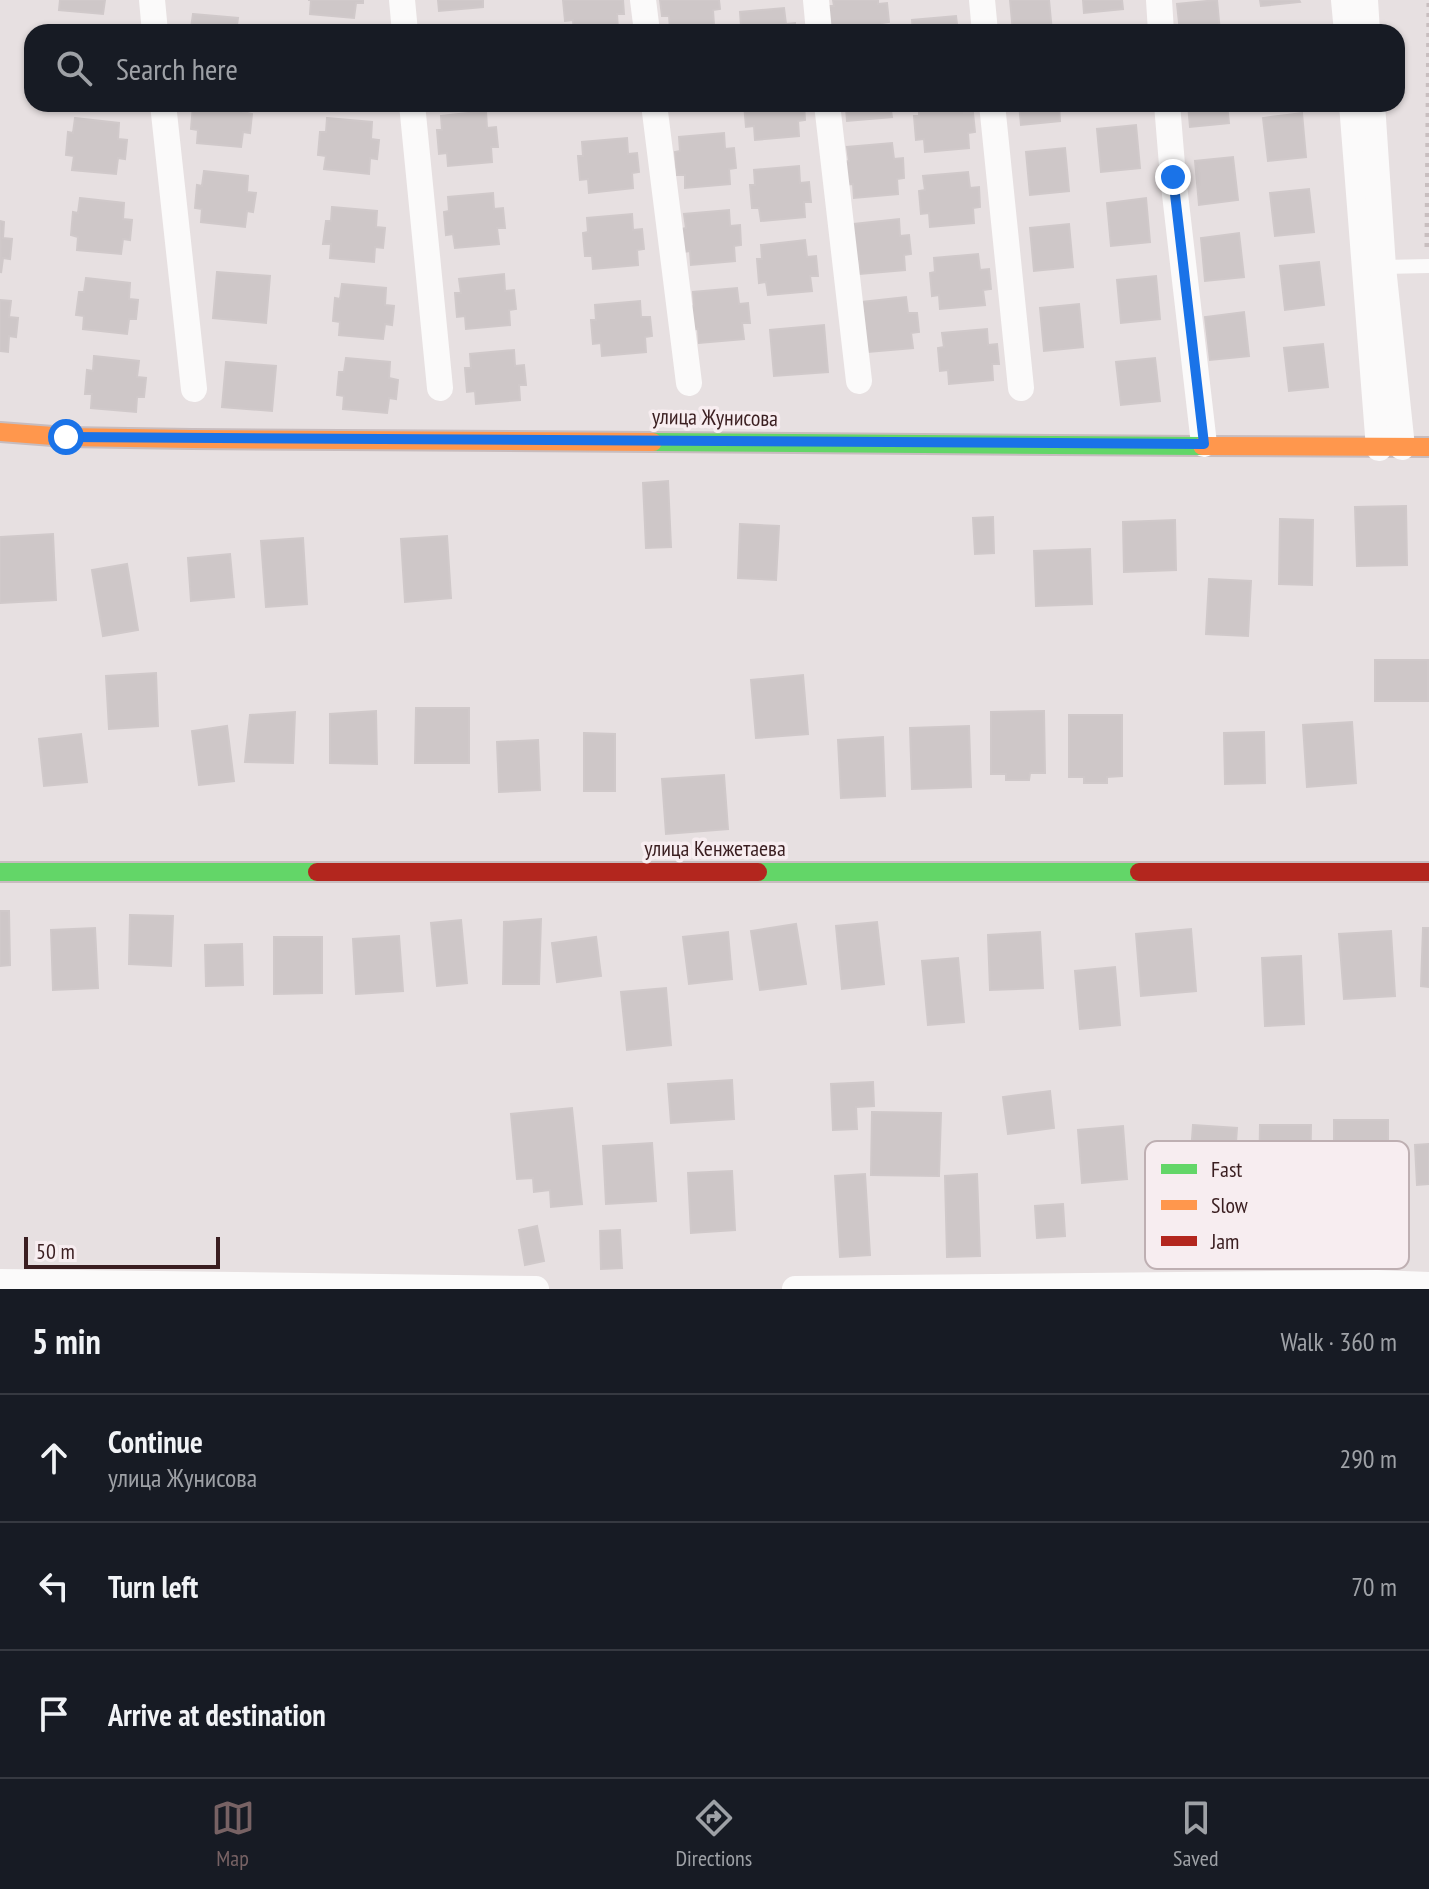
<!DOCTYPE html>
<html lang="en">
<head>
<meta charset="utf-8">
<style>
  :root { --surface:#171b24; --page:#242831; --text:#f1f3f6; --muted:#9ea1a6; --line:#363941; --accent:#776264 }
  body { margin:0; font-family:"PT Sans Narrow",sans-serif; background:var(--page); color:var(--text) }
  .scale { position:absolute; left:24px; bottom:20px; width:196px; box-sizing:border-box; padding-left:8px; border:4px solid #3a1e20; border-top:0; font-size:22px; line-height:28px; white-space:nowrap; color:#3a1e20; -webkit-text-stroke:6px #f7edf0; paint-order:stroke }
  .stop { position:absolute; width:24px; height:24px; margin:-18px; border:6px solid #1a73e8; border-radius:50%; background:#fff }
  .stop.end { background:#1a73e8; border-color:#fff; box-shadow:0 2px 8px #0008 }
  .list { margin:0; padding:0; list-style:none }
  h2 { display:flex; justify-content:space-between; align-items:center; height:104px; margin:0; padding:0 32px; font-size:34px }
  h2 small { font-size:26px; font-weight:400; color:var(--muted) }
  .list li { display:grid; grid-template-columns:52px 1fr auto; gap:24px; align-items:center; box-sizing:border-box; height:128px; padding:0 32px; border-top:2px solid var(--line) }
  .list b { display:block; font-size:30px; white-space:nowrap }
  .list p { margin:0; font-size:26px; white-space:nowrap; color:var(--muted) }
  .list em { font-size:26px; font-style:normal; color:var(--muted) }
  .icon { flex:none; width:44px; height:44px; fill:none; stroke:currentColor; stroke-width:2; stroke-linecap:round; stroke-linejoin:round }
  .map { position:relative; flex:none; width:1429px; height:1289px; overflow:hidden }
  .search { position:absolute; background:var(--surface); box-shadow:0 2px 6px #0004; left:24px; right:24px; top:24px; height:88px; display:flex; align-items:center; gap:20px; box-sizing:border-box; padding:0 28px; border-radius:24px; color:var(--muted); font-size:30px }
  .sheet { height:488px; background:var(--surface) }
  nav { display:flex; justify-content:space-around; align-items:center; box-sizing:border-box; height:112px; border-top:2px solid var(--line); background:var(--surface); font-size:22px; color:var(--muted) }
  nav a { display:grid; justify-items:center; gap:4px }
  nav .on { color:var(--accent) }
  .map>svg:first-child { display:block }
  .building { fill:#cec7c8; stroke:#d0c9ca; stroke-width:2 }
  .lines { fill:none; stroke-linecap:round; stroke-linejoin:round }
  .fast-casing { stroke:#c7bcbe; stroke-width:22 }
  .slow-casing { stroke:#c7bcbe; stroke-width:22 }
  .jam-casing { stroke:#c7bcbe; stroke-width:22 }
  .path { stroke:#c8bebf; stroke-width:5; stroke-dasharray:4 6; stroke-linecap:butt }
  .lane { stroke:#fbfafa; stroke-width:14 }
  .street { stroke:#fbfafa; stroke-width:26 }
  .fast { stroke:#63d668; stroke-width:18 }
  .slow { stroke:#ff974d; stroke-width:18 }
  .jam { stroke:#b3261e; stroke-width:18 }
  .route { stroke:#1a73e8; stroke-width:10 }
  .labels { text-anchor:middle; stroke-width:7; stroke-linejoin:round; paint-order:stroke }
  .street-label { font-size:22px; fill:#3a1e20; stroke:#f7edf0 }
  .key { fill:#f7edf0; stroke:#beafb2; stroke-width:2 }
  .key-label { font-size:22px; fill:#3a1e20 }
</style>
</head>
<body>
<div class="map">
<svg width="1429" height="1289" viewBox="0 0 1429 1289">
  <rect width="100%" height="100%" fill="#e7e0e1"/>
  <g class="building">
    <path d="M 60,0 L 105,0 L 103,14 L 59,10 Z"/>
    <path d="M 308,0 L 363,0 L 363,3 L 356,3 L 354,18 L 310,14 L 311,0 Z"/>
    <path d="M 438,0 L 483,0 L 483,7 L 439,11 Z"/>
    <path d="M 563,0 L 623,0 L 624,14 L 617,14 L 618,30 L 574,32 L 573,20 L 565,21 Z"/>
    <path d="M 660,0 L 719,0 L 720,9 L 713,10 L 714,25 L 670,29 L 669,16 L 662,16 Z"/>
    <path d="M 833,0 L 878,0 L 878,4 L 887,3 L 889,22 L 882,23 L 883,32 L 838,32 L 838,29 L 830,29 L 828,6 L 834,6 Z"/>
    <path d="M 1010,0 L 1049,0 L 1052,32 L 1013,32 Z"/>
    <path d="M 1083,0 L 1122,0 L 1123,9 L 1084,13 Z"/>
    <path d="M 1217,0 L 1220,32 L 1180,32 L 1177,4 Z"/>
    <path d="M 1260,0 L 1299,0 L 1300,2 L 1261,6 Z"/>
    <path d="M 784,8 L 786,24 L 795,23 L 795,32 L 736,32 L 736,27 L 741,26 L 740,12 Z"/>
    <path d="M 193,14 L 238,18 L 236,32 L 186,32 L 186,28 L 191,28 Z"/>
    <path d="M 956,16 L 958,32 L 913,32 L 912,20 Z"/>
    <path d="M 199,104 L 244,104 L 243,112 L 252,114 L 250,133 L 243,132 L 241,147 L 197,143 L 198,130 L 191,129 L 193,105 L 198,106 Z"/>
    <path d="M 583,104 L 627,104 L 627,105 L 583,109 Z"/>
    <path d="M 675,104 L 720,104 L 720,106 L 676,110 Z"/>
    <path d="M 744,104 L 804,104 L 805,120 L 798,121 L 799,136 L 755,140 L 754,126 L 746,127 Z"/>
    <path d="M 838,104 L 890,104 L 892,117 L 847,121 L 846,108 L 839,108 Z"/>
    <path d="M 919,104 L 964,104 L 964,113 L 973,113 L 975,132 L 968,133 L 969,148 L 925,152 L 924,139 L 916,140 L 914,116 L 919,116 Z"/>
    <path d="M 1019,104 L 1059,104 L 1060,121 L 1021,125 Z"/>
    <path d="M 1188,104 L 1227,104 L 1229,123 L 1190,127 Z"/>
    <path d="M 486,111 L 487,128 L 496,127 L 498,147 L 491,147 L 492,162 L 448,166 L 447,153 L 439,154 L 437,130 L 442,130 L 441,116 Z"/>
    <path d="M 1302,113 L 1306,157 L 1268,161 L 1263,118 Z"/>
    <path d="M 75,118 L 119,123 L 118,139 L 127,140 L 125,159 L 118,158 L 116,174 L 72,170 L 74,156 L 66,155 L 68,132 L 73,133 Z"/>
    <path d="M 327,118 L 372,122 L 371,139 L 379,140 L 377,159 L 370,158 L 369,174 L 324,169 L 326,156 L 318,155 L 320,132 L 326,132 Z"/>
    <path d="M 1136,125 L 1140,168 L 1101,172 L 1097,129 Z"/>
    <path d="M 724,133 L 725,149 L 734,148 L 736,168 L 729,169 L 730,184 L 685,188 L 685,175 L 677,175 L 675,152 L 680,151 L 679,137 Z"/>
    <path d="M 627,138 L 628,154 L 637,153 L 639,172 L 632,173 L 633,188 L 589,193 L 588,179 L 580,180 L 578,156 L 583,156 L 582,142 Z"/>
    <path d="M 892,143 L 894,159 L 903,158 L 904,178 L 897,179 L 898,194 L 854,198 L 853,184 L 845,185 L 843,162 L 849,161 L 847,147 Z"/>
    <path d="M 1065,148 L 1069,191 L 1030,195 L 1026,152 Z"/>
    <path d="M 1233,157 L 1238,200 L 1199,205 L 1195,161 Z"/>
    <path d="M 799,166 L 800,183 L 809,182 L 811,202 L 804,202 L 805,217 L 761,221 L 759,208 L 752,208 L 750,185 L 755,185 L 754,170 Z"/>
    <path d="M 204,171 L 248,176 L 247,192 L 256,193 L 253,212 L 247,211 L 245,227 L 201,222 L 202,209 L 195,208 L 197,185 L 202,186 Z"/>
    <path d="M 968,172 L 970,188 L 979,187 L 980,207 L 973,208 L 974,223 L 930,227 L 929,213 L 921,214 L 919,191 L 925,190 L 923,176 Z"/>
    <path d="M 1309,189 L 1314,232 L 1275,236 L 1270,193 Z"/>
    <path d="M 493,193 L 494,209 L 503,208 L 505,228 L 497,228 L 499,244 L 455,248 L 453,234 L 446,235 L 444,212 L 449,211 L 448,197 Z"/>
    <path d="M 80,198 L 124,203 L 123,219 L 132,220 L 130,240 L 123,239 L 121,254 L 77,250 L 78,237 L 71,235 L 73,212 L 78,213 Z"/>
    <path d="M 1146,198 L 1150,242 L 1111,246 L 1107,203 Z"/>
    <path d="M 332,207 L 377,211 L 376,227 L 385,228 L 383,248 L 375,247 L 374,262 L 330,258 L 331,244 L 323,244 L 326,221 L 331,221 Z"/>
    <path d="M 729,210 L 730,226 L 740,225 L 741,245 L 734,246 L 735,261 L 691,265 L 690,251 L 683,252 L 681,229 L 686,228 L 684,214 Z"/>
    <path d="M 632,214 L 633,230 L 642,229 L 644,249 L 637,250 L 638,265 L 593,269 L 592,256 L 585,256 L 583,233 L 588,232 L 587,218 Z"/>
    <path d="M 899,219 L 900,236 L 909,235 L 911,254 L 904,255 L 905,270 L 860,274 L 859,261 L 852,262 L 854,224 Z"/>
    <path d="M 0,221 L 4,222 L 3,238 L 12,239 L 10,259 L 3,258 L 1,273 Z"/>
    <path d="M 1069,224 L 1073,267 L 1034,271 L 1030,228 Z"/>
    <path d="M 1239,233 L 1244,277 L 1205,281 L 1201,238 Z"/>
    <path d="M 805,240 L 807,257 L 816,256 L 818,276 L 810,276 L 812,291 L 768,295 L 766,282 L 759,283 L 757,259 L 762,259 L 761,245 Z"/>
    <path d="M 978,254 L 980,270 L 989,269 L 991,289 L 983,290 L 985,305 L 940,309 L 939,295 L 932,296 L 930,273 L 935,272 L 934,258 Z"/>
    <path d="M 1319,262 L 1324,305 L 1285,310 L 1280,266 Z"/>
    <path d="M 217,272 L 270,276 L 266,323 L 213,318 Z"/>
    <path d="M 504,274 L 505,291 L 514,290 L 516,309 L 509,310 L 510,325 L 466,329 L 465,316 L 457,317 L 455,293 L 461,293 L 459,279 Z"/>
    <path d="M 1156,276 L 1160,319 L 1121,323 L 1117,280 Z"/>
    <path d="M 86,278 L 130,283 L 129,299 L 138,300 L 136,319 L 129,319 L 127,334 L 83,329 L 84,316 L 76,315 L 79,292 L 84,292 Z"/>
    <path d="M 342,284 L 386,288 L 385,305 L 394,306 L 392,325 L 385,324 L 383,339 L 339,335 L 340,322 L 333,321 L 335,298 L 340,299 Z"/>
    <path d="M 737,288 L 739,304 L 748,303 L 750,323 L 742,323 L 744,339 L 699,343 L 698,329 L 690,330 L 688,307 L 694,306 L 693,292 Z"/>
    <path d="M 906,297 L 908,313 L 917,313 L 919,332 L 911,333 L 913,348 L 868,352 L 862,302 Z"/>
    <path d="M 0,300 L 11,301 L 9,317 L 18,318 L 16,337 L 9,336 L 8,352 L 0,351 Z"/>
    <path d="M 640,301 L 641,317 L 650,317 L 652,336 L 645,337 L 646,352 L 602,356 L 601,343 L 593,344 L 591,320 L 596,320 L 595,305 Z"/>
    <path d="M 1079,304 L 1083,347 L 1044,351 L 1040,308 Z"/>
    <path d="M 1244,312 L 1249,356 L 1210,360 L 1205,317 Z"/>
    <path d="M 824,325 L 828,372 L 774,376 L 770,330 Z"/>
    <path d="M 987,329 L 988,345 L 997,344 L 999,364 L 992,364 L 993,380 L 949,384 L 948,370 L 940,371 L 938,348 L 944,347 L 942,333 Z"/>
    <path d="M 1323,344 L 1328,387 L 1289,391 L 1284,348 Z"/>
    <path d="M 514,350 L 515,366 L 524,365 L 526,385 L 519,385 L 520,400 L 476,404 L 475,391 L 467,392 L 465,368 L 471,368 L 470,354 Z"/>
    <path d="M 94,356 L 139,361 L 137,377 L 146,378 L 144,397 L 137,397 L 136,412 L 91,408 L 92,394 L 85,394 L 87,370 L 93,371 Z"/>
    <path d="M 346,358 L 390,362 L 389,378 L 398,380 L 396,399 L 389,398 L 387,413 L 343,409 L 344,396 L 337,395 L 339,372 L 344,372 Z"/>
    <path d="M 1155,358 L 1160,401 L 1121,405 L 1116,362 Z"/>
    <path d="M 226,362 L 276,366 L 272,411 L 222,407 Z"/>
    <path d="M 668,481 L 671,547 L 646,548 L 643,483 Z"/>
    <path d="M 1406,506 L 1407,565 L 1357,566 L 1355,507 Z"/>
    <path d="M 993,517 L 994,553 L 975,554 L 973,518 Z"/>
    <path d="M 1280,519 L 1313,520 L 1312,585 L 1279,584 Z"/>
    <path d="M 1175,520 L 1176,570 L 1124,572 L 1123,522 Z"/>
    <path d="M 740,524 L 779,526 L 776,580 L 738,578 Z"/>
    <path d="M 53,534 L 56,600 L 0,603 L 0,537 Z"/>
    <path d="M 447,536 L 451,598 L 405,602 L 401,539 Z"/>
    <path d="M 303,538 L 307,604 L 266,607 L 261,541 Z"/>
    <path d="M 1090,549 L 1092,604 L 1036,606 L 1034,551 Z"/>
    <path d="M 230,554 L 234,597 L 191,601 L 188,558 Z"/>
    <path d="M 127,564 L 138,630 L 103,636 L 92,570 Z"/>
    <path d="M 1209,579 L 1251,581 L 1248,636 L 1206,634 Z"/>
    <rect x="1375" y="660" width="53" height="41"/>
    <path d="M 156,673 L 158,726 L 109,729 L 106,676 Z"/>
    <path d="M 803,675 L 808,734 L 756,738 L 751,680 Z"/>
    <path d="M 416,708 L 469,708 L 469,763 L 415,763 Z"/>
    <path d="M 376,711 L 377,764 L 330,763 L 330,714 Z"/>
    <path d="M 1044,711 L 1045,773 L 1030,773 L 1029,780 L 1006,780 L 1006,774 L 991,774 L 991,712 Z"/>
    <path d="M 295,712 L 293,763 L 245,762 L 250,715 Z"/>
    <path d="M 1069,715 L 1122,715 L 1122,776 L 1107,777 L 1107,783 L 1084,783 L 1084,777 L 1069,777 Z"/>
    <path d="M 1352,722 L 1356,783 L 1307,787 L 1303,725 Z"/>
    <path d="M 227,726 L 234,781 L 199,785 L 192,731 Z"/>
    <path d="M 969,726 L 971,787 L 912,789 L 910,728 Z"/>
    <path d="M 1264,732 L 1265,783 L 1225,784 L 1224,733 Z"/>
    <path d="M 584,733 L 615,734 L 615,791 L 584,791 Z"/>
    <path d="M 81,734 L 87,782 L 44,786 L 39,739 Z"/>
    <path d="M 883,737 L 885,796 L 841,798 L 838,740 Z"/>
    <path d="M 538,740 L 540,790 L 499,792 L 497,742 Z"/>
    <path d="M 724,775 L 728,829 L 666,834 L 662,779 Z"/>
    <path d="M 0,911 L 9,911 L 10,965 L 0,966 Z"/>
    <path d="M 130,915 L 173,916 L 171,966 L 129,964 Z"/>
    <path d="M 541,919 L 539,984 L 503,984 L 504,922 Z"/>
    <path d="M 461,920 L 467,983 L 437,986 L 431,923 Z"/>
    <path d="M 877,922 L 884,984 L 842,989 L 836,926 Z"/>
    <path d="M 796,924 L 806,984 L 760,990 L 751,931 Z"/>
    <path d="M 95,928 L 98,988 L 53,990 L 51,930 Z"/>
    <path d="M 1423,928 L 1429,928 L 1429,987 L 1421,986 Z"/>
    <path d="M 1191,929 L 1196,991 L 1141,996 L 1136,934 Z"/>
    <path d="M 1391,931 L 1395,996 L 1344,999 L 1339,934 Z"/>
    <path d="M 728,932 L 732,979 L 689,984 L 683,937 Z"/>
    <path d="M 1040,932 L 1043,988 L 990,990 L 988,935 Z"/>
    <path d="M 399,936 L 403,991 L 356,994 L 353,939 Z"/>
    <path d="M 274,937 L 322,937 L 322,993 L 274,994 Z"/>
    <path d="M 596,937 L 601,976 L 557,982 L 552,943 Z"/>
    <path d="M 242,944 L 243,985 L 206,986 L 205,945 Z"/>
    <path d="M 1301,956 L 1304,1024 L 1265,1026 L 1262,958 Z"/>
    <path d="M 958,958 L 964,1022 L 928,1025 L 922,961 Z"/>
    <path d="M 1115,967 L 1120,1025 L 1080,1029 L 1075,971 Z"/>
    <path d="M 666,988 L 671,1045 L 627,1050 L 621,992 Z"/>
    <path d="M 732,1080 L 734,1119 L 671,1123 L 668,1084 Z"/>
    <path d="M 873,1082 L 874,1106 L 856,1107 L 857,1129 L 833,1130 L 831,1084 Z"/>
    <path d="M 1050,1091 L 1054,1128 L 1008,1134 L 1003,1097 Z"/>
    <path d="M 572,1108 L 582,1204 L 551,1207 L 550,1190 L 534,1192 L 533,1178 L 517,1179 L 511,1114 Z"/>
    <path d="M 872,1112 L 941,1113 L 939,1176 L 871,1175 Z"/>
    <rect x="1334" y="1120" width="54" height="66"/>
    <path d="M 1193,1125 L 1237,1128 L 1233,1185 L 1189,1181 Z"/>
    <path d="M 1260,1125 L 1311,1125 L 1310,1185 L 1259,1185 Z"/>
    <path d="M 1123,1126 L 1127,1179 L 1082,1183 L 1078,1130 Z"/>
    <path d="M 652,1143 L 656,1201 L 606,1204 L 603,1146 Z"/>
    <path d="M 1429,1144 L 1429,1184 L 1417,1185 L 1415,1145 Z"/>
    <path d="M 732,1171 L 735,1230 L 691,1233 L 688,1173 Z"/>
    <path d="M 865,1174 L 870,1255 L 840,1257 L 835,1176 Z"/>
    <path d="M 977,1174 L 980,1256 L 947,1257 L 945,1176 Z"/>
    <path d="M 1063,1204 L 1065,1236 L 1037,1238 L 1035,1206 Z"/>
    <path d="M 537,1226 L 544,1261 L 525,1265 L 519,1230 Z"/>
    <path d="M 620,1230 L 622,1268 L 601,1269 L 600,1231 Z"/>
  </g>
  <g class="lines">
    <defs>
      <g id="fast">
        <path d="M 653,442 L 1202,446"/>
        <path d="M 0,872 L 317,872"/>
        <path d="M 758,872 L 1139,872"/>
      </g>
      <g id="slow">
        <path d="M 0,432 L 66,437 L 192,439 L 653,442"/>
        <path d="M 1202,446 L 1429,447"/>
      </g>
      <g id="jam">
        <path d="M 317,872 L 758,872"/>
        <path d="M 1139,872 L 1429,872"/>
      </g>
    </defs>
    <use href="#fast" class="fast-casing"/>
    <use href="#slow" class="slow-casing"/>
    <use href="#jam" class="jam-casing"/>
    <path class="path" d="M 1427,247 L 1429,0"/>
    <path class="lane" d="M 1383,267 L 1429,266"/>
    <g class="street">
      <path d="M 152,0 L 155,32"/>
      <path d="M 402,0 L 405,32"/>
      <path d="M 643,0 L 647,32"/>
      <path d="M 816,0 L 819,32"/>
      <path d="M 982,0 L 985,32"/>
      <path d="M 1159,0 L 1161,32"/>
      <path d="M 1344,0 L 1347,32"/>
      <path d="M 1365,0 L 1367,32"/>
      <path d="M 163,104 L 194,389"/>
      <path d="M 412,104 L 440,388"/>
      <path d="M 654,104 L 689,383"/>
      <path d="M 827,104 L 859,381"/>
      <path d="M 992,104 L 1021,388"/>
      <path d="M 1167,104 L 1173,177 L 1204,444"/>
      <path d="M 1352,104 L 1379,448"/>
      <path d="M 1372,104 L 1383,267 L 1402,447"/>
      <path d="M 0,1282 L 536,1289"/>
      <path d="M 795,1289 L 1377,1283 L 1429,1285"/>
    </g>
    <use href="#fast" class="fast"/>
    <use href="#slow" class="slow"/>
    <use href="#jam" class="jam"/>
  </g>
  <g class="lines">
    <path class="route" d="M 66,437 L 1204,444 L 1173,177"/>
  </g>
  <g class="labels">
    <g class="street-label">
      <text transform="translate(715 417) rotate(1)" y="8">улица Жунисова</text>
      <text x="715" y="856">улица Кенжетаева</text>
    </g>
  </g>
  <rect x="1145" y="1141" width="264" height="128" rx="12" class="key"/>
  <rect x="1161" y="1164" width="36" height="10" fill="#63d668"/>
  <rect x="1161" y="1200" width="36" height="10" fill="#ff974d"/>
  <rect x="1161" y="1236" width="36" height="10" fill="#b3261e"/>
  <g class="key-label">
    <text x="1211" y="1177">Fast</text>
    <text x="1211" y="1213">Slow</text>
    <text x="1211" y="1249">Jam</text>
  </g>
</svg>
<div class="scale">50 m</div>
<div class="stop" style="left:66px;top:437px"></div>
<div class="stop end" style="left:1173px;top:177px"></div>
<div class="search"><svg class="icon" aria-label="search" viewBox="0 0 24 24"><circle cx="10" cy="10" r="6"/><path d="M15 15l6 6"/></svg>Search here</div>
</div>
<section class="sheet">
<h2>5 min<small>Walk · 360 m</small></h2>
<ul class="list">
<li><svg class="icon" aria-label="ahead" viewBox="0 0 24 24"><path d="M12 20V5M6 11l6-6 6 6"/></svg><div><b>Continue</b><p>улица Жунисова</p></div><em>290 m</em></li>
<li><svg class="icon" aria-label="left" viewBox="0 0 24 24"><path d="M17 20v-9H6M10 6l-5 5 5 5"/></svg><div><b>Turn left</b></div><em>70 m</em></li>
<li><svg class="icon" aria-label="arrive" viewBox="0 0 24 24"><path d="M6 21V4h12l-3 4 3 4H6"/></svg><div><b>Arrive at destination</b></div></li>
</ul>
</section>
<nav>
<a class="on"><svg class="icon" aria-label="map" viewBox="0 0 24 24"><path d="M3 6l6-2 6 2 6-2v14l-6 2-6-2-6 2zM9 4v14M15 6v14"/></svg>Map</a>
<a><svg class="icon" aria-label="directions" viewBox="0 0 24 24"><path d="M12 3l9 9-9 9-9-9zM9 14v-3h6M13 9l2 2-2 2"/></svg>Directions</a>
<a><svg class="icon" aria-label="saved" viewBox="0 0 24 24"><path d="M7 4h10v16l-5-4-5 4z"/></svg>Saved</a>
</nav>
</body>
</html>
